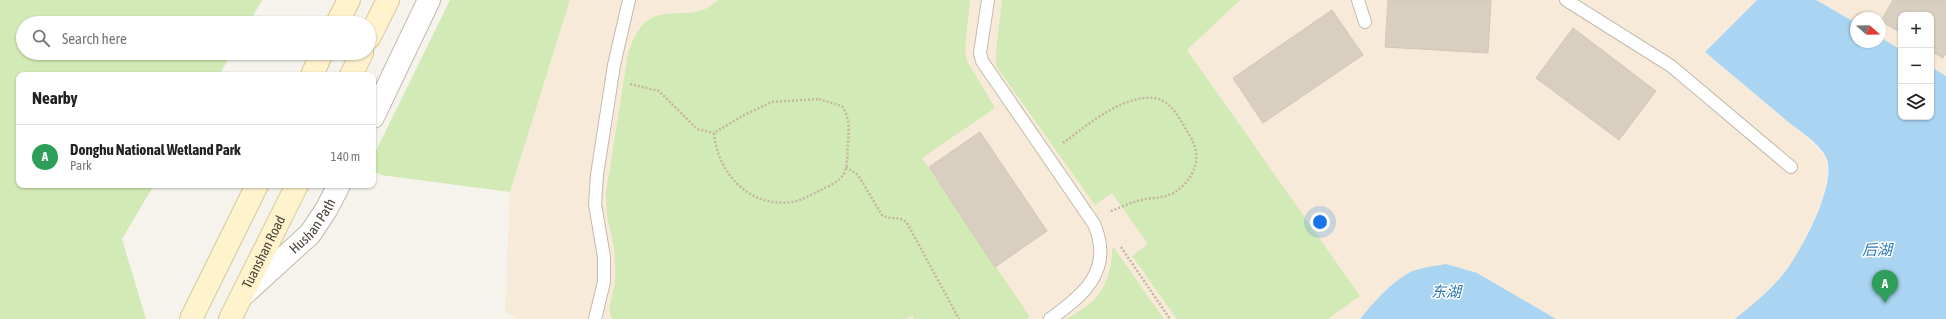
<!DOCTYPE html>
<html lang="en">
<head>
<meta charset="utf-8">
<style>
  :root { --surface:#fff; --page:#f6f6f6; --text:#222; --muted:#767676; --line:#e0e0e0; --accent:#db2777 }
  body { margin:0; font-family:"Asap Condensed","Noto Sans SC",sans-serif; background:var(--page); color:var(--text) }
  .controls { position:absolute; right:12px; top:12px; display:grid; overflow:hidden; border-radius:8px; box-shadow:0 1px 3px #0004 }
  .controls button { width:36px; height:36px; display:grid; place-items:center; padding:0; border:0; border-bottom:1px solid var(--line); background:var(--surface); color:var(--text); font:20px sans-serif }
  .compass { position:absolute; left:1850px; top:12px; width:36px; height:36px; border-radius:50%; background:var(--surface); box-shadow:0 1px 3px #0004; rotate:110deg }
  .you { position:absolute; left:1320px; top:222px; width:14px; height:14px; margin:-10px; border:3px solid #fff; border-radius:50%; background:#1a73e8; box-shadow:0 0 0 6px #1a73e833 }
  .badge { display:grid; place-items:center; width:26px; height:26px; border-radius:50%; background:var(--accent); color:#fff; font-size:13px; font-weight:700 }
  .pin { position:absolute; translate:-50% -33px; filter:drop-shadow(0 1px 2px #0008) }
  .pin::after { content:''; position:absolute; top:21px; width:14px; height:12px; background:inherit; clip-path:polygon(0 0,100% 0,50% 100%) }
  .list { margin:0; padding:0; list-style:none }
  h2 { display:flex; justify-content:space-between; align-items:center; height:52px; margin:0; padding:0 16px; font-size:17px }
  h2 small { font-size:13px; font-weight:400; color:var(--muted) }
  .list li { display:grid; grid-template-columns:26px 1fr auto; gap:12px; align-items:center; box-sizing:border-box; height:64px; padding:0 16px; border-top:1px solid var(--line) }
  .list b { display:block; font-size:15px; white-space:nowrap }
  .list p { margin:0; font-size:13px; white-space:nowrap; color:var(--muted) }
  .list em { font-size:13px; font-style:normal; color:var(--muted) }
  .icon { flex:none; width:22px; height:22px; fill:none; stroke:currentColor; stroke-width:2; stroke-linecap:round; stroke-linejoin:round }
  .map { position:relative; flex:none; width:1946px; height:319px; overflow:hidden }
  .search { position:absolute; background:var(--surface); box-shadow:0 1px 3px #0004; left:16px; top:16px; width:360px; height:44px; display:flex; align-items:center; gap:10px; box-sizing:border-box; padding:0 14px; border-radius:22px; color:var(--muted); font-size:15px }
  .panel { position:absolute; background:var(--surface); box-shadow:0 1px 3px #0004; left:16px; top:72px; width:360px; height:116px; border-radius:8px }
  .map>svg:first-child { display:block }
  .commercial { fill:#f7ead8 }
  .green { fill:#d2eab5 }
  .water { fill:#a9d4f2 }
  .building { fill:#d8cfc1; stroke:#d3c7b4 }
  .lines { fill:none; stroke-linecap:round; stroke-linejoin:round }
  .service-casing { stroke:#c2bbae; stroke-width:14 }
  .minor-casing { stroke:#c2bbae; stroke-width:24 }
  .secondary-casing { stroke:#d6c79b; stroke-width:24 }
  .path { stroke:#c4b79f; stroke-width:2.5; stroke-dasharray:2 2; stroke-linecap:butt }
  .service { stroke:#fff; stroke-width:12 }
  .minor { stroke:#fff; stroke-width:22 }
  .secondary { stroke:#fff3cd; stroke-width:22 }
  .labels { text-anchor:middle; stroke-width:3; stroke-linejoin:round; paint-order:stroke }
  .street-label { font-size:14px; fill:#4b4439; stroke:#fff }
  .water-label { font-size:15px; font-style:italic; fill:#2e7ab2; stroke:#fff }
</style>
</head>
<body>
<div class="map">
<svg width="1946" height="319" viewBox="0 0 1946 319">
  <rect width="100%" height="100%" fill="#f6f3ec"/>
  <g class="commercial">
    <path d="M 570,0 L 1757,0 L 1705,52 L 1811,141 L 1827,159 L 1828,170 L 1824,196 L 1801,249 L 1781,278 L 1754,304 L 1735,319 L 1556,319 L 1477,273 L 1412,272 L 1398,281 L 1360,319 L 517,319 L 505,312 L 510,192 Z"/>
    <path d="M 1816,0 L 1946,0 L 1946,76 L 1931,67 L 1931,15 L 1901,15 L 1901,50 L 1880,37 L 1880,18 L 1856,18 L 1856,23 Z"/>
  </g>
  <g class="green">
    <path d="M 0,0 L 262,0 L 249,23 L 23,23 L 23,53 L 232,53 L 219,75 L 19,75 L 19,185 L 154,185 L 122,239 L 146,319 L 0,319 Z"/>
    <path d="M 450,0 L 570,0 L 510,192 L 381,175 L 373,171 L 373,157 Z"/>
    <path d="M 718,0 L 970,0 L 965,50 L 967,61 L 995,108 L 922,158 L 1030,317 L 1027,319 L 914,319 L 913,316 L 904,319 L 612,319 L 609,309 L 615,283 L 615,265 L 614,247 L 607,217 L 606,193 L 628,54 C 632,42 637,28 648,20 C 664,9 688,17 705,9 C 710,7 714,3 718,0 Z"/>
    <path d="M 1002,0 L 1240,0 L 1187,50 L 1360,296 L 1328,319 L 1177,319 L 1132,256 L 1148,244 L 1112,193 L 1095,205 L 996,66 L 996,52 Z"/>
    <path d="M 1114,248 L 1164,319 L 1066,319 C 1076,313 1087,307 1095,299 C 1106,288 1113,265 1112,249 Z"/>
  </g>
  <g class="water">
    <path d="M 1757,0 L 1816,0 L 1856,23 L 1856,42 L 1880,42 L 1880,37 L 1901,50 L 1901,117 L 1931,117 L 1931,67 L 1946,76 L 1946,319 L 1735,319 C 1751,306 1767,293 1780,278 C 1798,258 1839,183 1826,157 C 1818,142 1799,131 1786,120 C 1759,97 1732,75 1705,52 Z"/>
    <path d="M 1446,264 L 1477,273 L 1556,319 L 1360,319 C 1374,302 1393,280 1413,271 C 1424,267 1435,266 1446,264 Z"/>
  </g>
  <g class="building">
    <path d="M 1388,0 L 1491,0 L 1488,53 L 1385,47 Z"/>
    <path d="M 1893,0 L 1946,0 L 1946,53 L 1943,58 L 1931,51 L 1931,15 L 1901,15 L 1901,33 L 1881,21 Z"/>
    <path d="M 1332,10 L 1363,55 L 1263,123 L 1233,78 Z"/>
    <path d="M 1573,28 L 1656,91 L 1619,140 L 1536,78 Z"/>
    <path d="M 980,132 L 1047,231 L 995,267 L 929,167 Z"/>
  </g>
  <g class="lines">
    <defs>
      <g id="service">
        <path d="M 988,0 L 980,53 L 982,61 L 1094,224 C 1114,270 1084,295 1050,319"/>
        <path d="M 1358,0 L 1365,22"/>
        <path d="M 1566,0 L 1671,66 L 1791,167"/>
        <path d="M 595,319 L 604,282 L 604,257 L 595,204 L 597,175 L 614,65 L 629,0"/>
      </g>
      <g id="minor">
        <path d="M 373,117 L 429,0"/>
        <path id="s1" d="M 244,294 L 310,234 L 326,210 L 339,185"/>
      </g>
      <g id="secondary">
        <path d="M 337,23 L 349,0"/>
        <path d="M 369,38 L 388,0"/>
        <path d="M 312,75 L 322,53"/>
        <path d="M 351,75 L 362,53"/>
        <path d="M 191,319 L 257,185"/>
        <path id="s2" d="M 230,319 L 297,185"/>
      </g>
    </defs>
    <use href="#service" class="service-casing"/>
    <use href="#minor" class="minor-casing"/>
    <use href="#secondary" class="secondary-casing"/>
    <g class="path">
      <path d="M 630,84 L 659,91 L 697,129 L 714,133"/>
      <path d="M 819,99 L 842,106 C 850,118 849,130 848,144 C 847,152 848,163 845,171 C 841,182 828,186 819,191 C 810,195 801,201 791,202 C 749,208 717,172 714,133 L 744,115 L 772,102 Z"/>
      <path d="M 1063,143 C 1086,126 1115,101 1145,98 C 1168,95 1177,114 1187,131 C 1191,138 1196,145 1196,154 C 1198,167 1189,182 1178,190 C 1167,199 1151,197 1137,201 C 1128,204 1118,208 1109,212"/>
      <path d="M 846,167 L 858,175 L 882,215 C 891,221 899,215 907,223 L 959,319"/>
      <path d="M 1121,247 L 1170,319"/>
    </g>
    <use href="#service" class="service"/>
    <use href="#minor" class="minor"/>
    <use href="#secondary" class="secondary"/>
  </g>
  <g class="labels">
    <g class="street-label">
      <text dy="5" stroke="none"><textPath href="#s1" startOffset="97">Hushan Path</textPath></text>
      <text dy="5" stroke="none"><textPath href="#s2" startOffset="75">Tuanshan Road</textPath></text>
    </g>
    <g class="water-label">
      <text x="1877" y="255">后湖</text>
      <text x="1446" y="297">东湖</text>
    </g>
  </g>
</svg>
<div class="controls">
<button>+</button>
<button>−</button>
<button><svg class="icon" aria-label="layers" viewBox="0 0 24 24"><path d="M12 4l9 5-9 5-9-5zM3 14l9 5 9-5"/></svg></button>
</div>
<svg class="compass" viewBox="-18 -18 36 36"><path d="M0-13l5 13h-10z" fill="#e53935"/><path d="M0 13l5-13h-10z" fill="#767676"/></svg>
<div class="you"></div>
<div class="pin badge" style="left:1885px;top:303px;background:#2e9e5b">A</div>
<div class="search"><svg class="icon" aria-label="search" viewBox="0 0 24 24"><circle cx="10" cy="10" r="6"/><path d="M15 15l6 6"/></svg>Search here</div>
<section class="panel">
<h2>Nearby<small></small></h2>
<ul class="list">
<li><span class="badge" style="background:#2e9e5b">A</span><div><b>Donghu National Wetland Park</b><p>Park</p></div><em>140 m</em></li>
</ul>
</section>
</div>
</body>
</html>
